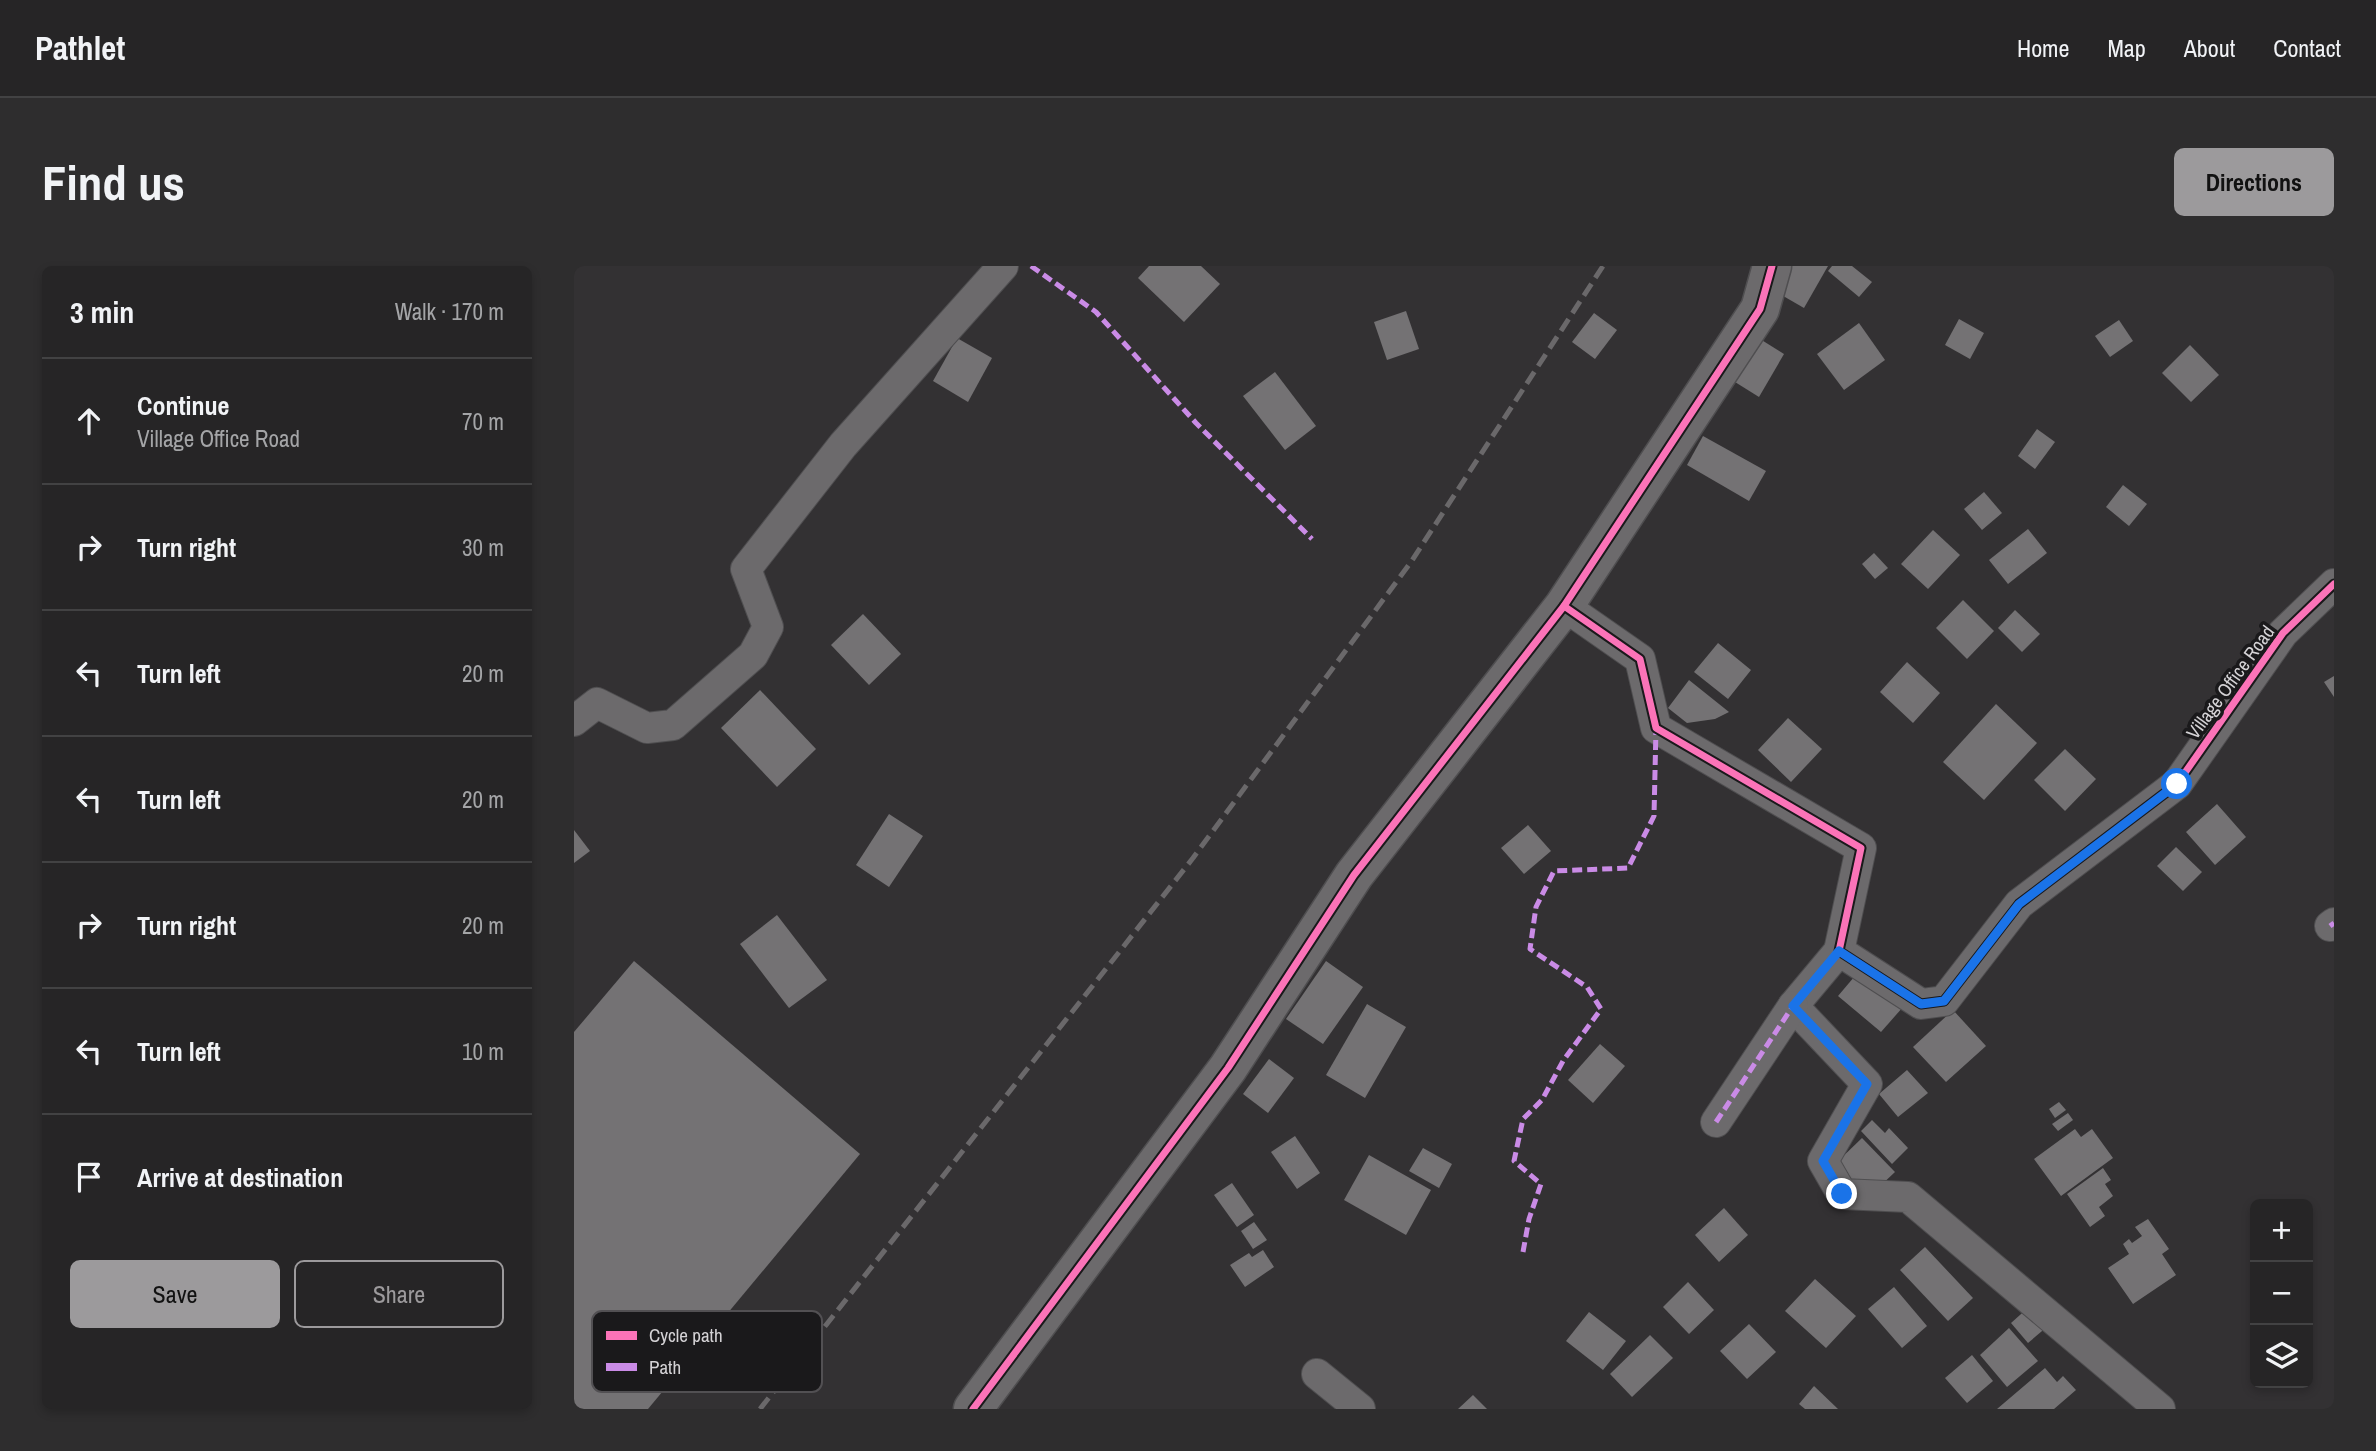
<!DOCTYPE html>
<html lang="en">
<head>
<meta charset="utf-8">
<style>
  :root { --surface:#262526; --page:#2e2d2e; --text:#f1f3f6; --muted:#a4a5a7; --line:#424243; --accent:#9c9a9c }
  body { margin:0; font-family:"Archivo Narrow",sans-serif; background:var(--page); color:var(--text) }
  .controls { position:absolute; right:21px; bottom:21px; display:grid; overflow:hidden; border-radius:10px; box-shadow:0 4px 10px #0003 }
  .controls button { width:63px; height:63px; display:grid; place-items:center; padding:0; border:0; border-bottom:2px solid var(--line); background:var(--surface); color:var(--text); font:35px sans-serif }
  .stop { position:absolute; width:21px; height:21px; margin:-16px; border:5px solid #1a73e8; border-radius:50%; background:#fff }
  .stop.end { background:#1a73e8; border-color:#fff; box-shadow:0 2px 7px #0008 }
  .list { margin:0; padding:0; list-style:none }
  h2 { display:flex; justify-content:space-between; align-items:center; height:91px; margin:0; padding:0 28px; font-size:30px }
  h2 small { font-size:23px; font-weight:400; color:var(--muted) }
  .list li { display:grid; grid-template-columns:46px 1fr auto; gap:21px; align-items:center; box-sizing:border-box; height:126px; padding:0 28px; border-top:2px solid var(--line) }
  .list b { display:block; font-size:26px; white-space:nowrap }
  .list p { margin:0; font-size:23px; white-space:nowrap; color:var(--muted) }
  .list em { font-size:23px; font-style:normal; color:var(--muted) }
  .actions { display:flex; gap:14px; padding:21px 28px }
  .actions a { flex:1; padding:16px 0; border:2px solid var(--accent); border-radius:10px; text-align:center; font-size:24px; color:var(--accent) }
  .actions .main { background:var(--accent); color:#111 }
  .icon { flex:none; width:38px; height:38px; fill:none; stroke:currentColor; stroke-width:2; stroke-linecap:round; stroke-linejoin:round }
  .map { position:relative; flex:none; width:1760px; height:1143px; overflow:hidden; border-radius:10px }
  header { display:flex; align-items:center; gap:42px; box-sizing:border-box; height:98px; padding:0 35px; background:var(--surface); border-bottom:2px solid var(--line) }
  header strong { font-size:33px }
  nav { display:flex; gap:38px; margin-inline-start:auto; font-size:24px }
  .intro { display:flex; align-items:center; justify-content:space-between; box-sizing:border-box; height:168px; padding:0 42px }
  h1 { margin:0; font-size:49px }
  .button { padding:18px 32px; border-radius:10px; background:var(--accent); color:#111; font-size:24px; font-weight:700 }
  main { display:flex; gap:42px; padding:0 42px }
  aside { flex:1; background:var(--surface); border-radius:10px; box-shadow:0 4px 10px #0003 }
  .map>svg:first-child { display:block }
  .building { fill:#747274 }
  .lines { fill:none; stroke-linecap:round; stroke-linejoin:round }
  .street-casing { stroke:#4f4e50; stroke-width:32 }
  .secondary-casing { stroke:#4f4e50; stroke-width:41 }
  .street { stroke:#6c6a6c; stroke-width:30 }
  .secondary { stroke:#6c6a6c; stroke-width:38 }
  .rail { stroke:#6a686a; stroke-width:5; stroke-dasharray:14 7; stroke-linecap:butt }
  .quiet { stroke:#ca8be6; stroke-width:5; stroke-dasharray:10 5; stroke-linecap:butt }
  .cycleway-casing { stroke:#1a191b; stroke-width:11 }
  .cycleway { stroke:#fb73b8; stroke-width:7 }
  .route { stroke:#1a73e8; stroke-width:9 }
  .labels { text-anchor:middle; stroke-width:7; stroke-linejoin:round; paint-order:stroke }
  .street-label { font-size:19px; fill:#d4d2d5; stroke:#1a191b }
  .key { fill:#1a191b; stroke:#525053; stroke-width:2 }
  .key-label { font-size:19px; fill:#d4d2d5 }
</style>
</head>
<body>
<header>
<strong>Pathlet</strong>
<nav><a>Home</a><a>Map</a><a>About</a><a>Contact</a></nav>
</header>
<div class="intro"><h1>Find us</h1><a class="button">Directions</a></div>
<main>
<aside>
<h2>3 min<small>Walk · 170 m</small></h2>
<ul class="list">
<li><svg class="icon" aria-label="ahead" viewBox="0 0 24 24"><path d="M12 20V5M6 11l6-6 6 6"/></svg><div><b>Continue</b><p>Village Office Road</p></div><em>70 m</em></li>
<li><svg class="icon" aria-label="right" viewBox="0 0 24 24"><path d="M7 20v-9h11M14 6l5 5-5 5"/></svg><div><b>Turn right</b></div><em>30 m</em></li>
<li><svg class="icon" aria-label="left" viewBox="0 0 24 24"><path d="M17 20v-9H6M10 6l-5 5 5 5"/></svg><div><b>Turn left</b></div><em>20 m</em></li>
<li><svg class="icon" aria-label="left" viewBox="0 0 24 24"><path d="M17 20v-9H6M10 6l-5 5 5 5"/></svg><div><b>Turn left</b></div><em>20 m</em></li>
<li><svg class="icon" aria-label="right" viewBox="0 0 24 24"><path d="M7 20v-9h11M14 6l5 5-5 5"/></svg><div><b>Turn right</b></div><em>20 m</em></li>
<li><svg class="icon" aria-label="left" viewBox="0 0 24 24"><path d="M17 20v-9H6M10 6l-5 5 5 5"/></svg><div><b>Turn left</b></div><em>10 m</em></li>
<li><svg class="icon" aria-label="arrive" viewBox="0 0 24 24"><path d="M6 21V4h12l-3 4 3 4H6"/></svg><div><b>Arrive at destination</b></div></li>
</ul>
<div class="actions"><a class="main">Save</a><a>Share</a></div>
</aside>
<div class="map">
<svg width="1760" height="1143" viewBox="0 0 1760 1143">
  <rect width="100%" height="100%" fill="#333133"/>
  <g class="building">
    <path d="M 575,0 L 627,0 L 646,18 L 610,56 L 564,12 Z"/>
    <path d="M 1213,0 L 1254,0 L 1230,42 L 1199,24 Z"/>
    <path d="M 1258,0 L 1278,0 L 1298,16 L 1285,31 L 1254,5 Z"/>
    <path d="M 832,45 L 845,83 L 813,94 L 800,56 Z"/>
    <path d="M 1020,47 L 1043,64 L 1021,93 L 998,76 Z"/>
    <path d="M 1385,53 L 1410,67 L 1396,93 L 1371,79 Z"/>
    <path d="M 1545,54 L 1559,75 L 1536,91 L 1521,70 Z"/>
    <path d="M 1285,57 L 1311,94 L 1270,124 L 1243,88 Z"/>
    <path d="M 1178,68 L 1210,88 L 1185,131 L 1153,111 Z"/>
    <path d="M 383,72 L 418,92 L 394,136 L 359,115 Z"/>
    <path d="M 1616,79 L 1645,109 L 1617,136 L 1588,107 Z"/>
    <path d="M 701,106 L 742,160 L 711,184 L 669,130 Z"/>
    <path d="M 1463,163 L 1481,176 L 1461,203 L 1444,190 Z"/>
    <path d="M 1129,170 L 1192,205 L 1175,235 L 1113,199 Z"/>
    <path d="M 1549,219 L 1573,238 L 1555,260 L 1532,241 Z"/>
    <path d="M 1410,226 L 1428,247 L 1408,264 L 1390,243 Z"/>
    <path d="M 1454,263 L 1473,287 L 1434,318 L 1415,294 Z"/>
    <path d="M 1359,264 L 1386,289 L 1354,323 L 1327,298 Z"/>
    <path d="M 1300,287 L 1314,302 L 1301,313 L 1288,298 Z"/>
    <path d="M 1389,334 L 1420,365 L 1393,393 L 1362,362 Z"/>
    <path d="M 1441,344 L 1466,368 L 1448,386 L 1424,362 Z"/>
    <path d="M 289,348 L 327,388 L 295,419 L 257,379 Z"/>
    <path d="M 1144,377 L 1177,404 L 1154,433 L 1120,406 Z"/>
    <path d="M 1333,396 L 1366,427 L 1339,457 L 1306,426 Z"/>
    <path d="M 1760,410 L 1760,431 L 1750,416 Z"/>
    <path d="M 1115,414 L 1155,446 L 1141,453 L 1113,457 L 1094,442 Z"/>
    <path d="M 186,424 L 242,483 L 203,521 L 147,462 Z"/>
    <path d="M 1422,438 L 1463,477 L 1410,534 L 1369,496 Z"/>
    <path d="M 1214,452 L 1248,483 L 1217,516 L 1184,484 Z"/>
    <path d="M 1491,483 L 1522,513 L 1491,545 L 1460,514 Z"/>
    <path d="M 1643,538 L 1672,571 L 1641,599 L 1612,566 Z"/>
    <path d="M 315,548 L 349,570 L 315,621 L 282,599 Z"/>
    <path d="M 954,559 L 977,585 L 950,608 L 927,582 Z"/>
    <path d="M 0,564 L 16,585 L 0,597 Z"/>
    <path d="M 1602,581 L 1628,606 L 1609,625 L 1583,600 Z"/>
    <path d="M 203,649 L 253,714 L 215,742 L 166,678 Z"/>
    <path d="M 60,695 L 286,888 L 74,1143 L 0,1143 L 0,766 Z"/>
    <path d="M 752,695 L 789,721 L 749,778 L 712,753 Z"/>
    <path d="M 1286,704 L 1329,741 L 1307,766 L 1264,730 Z"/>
    <path d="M 793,738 L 832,761 L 791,832 L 752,809 Z"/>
    <path d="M 1379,744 L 1412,780 L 1372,816 L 1339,781 Z"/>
    <path d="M 1026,778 L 1051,800 L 1019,837 L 994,814 Z"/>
    <path d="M 695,793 L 720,812 L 694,847 L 669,828 Z"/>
    <path d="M 1333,804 L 1354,827 L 1324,851 L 1305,828 Z"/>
    <path d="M 1485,836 L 1492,844 L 1481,852 L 1475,843 Z"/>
    <path d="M 1494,847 L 1499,854 L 1484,865 L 1478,858 Z"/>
    <path d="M 1298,854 L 1311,867 L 1315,862 L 1334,882 L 1318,898 L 1287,865 Z"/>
    <path d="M 1501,863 L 1507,871 L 1518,863 L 1539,892 L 1487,930 L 1460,893 Z"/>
    <path d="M 721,870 L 746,907 L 723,923 L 697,886 Z"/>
    <path d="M 1288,872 L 1321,906 L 1303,923 L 1286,928 L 1259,900 Z"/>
    <path d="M 849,882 L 878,898 L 865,922 L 835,905 Z"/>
    <path d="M 795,889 L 857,924 L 832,969 L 770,934 Z"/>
    <path d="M 1529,902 L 1537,914 L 1531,918 L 1539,930 L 1525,941 L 1531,950 L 1516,961 L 1493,928 Z"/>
    <path d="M 658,917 L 680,949 L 663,961 L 640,929 Z"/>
    <path d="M 1150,942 L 1174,969 L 1145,996 L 1121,969 Z"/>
    <path d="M 1574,953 L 1595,983 L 1588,988 L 1602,1009 L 1559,1038 L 1534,1002 L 1555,988 L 1549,978 L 1555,973 L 1558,977 L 1568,970 L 1561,961 Z"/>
    <path d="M 680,956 L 693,974 L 679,983 L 667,965 Z"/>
    <path d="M 1351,981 L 1399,1032 L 1374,1055 L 1326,1004 Z"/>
    <path d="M 689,984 L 700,1001 L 671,1021 L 656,999 L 675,987 L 678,991 Z"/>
    <path d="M 1241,1013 L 1282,1050 L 1252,1082 L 1211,1045 Z"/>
    <path d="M 1114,1016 L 1140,1044 L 1115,1068 L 1089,1041 Z"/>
    <path d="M 1320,1021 L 1353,1060 L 1328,1082 L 1294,1043 Z"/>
    <path d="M 1456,1040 L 1474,1060 L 1454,1077 L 1437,1057 Z"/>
    <path d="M 1015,1046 L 1052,1075 L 1029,1104 L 992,1075 Z"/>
    <path d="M 1175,1058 L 1202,1086 L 1173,1113 L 1146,1085 Z"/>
    <path d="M 1435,1062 L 1464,1095 L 1433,1121 L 1406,1089 Z"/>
    <path d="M 1076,1069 L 1099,1092 L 1058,1131 L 1036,1108 Z"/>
    <path d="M 1398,1089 L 1419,1115 L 1393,1137 L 1371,1112 Z"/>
    <path d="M 1471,1102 L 1483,1116 L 1489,1110 L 1502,1124 L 1480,1143 L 1423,1143 Z"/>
    <path d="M 1240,1120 L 1264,1143 L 1231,1143 L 1225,1138 Z"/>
    <path d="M 899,1129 L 913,1143 L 884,1143 Z"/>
  </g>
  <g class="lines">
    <defs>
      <g id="street">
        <path d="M 990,340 L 1066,393 L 1082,462 L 1287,582 L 1265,685 L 1347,738 L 1370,735 L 1445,638 L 1603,518 L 1709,367 L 1760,318"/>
        <path d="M 0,455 L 23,437 L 73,462 L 99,459 L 179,389 L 194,361 L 172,303 L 269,179 L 429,0"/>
        <path d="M 1756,660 L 1760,657"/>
        <path d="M 1265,685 L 1219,740 L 1293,818 L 1249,895 L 1268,928 L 1334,931 L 1586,1143"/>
        <path d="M 1142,856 L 1219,740"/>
        <path d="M 743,1108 L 786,1143"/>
      </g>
      <path id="secondary" d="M 399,1143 L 654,802 L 780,609 L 990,340 L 1186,43 L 1198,0"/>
    </defs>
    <use href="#street" class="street-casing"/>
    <use href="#secondary" class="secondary-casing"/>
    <use href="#street" class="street"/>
    <use href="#secondary" class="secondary"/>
    <path class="rail" d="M 186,1143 L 619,592 L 837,296 L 1029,0"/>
    <g class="quiet">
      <path d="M 457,0 L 522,46 L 622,157 L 738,273"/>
      <path d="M 1756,660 L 1760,657"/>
      <path d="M 1142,856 L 1219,740"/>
      <path d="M 949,986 L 955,953 L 967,918 L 940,895 L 949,853 L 968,834 L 989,795 L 1027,743 L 1013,721 L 956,683 L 962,641 L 980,605 L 1054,602 L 1080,550 L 1082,462"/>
    </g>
    <defs>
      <g id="cycleway">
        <path d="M 990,340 L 1066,393 L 1082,462 L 1287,582 L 1265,685 L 1347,738 L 1370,735 L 1445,638 L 1603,518 L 1709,367 L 1760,318"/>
        <path d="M 399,1143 L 654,802 L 780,609 L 990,340 L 1186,43 L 1198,0"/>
      </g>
    </defs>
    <use href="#cycleway" class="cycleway-casing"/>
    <use href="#cycleway" class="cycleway"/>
  </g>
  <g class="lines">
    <path class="route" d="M 1268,928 L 1249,895 L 1293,818 L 1219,740 L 1265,685 L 1347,738 L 1370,735 L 1445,638 L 1603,518"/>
  </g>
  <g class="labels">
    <g class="street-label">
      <text transform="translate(1656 416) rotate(-54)" y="7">Village Office Road</text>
    </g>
  </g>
  <rect x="18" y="1045" width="230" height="81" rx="10" class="key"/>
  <rect x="32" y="1065" width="31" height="9" fill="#fb73b8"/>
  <rect x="32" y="1097" width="31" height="8" fill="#ca8be6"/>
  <g class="key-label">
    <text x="75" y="1076">Cycle path</text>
    <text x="75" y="1108">Path</text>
  </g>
</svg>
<div class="controls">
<button>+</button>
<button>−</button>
<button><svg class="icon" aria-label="layers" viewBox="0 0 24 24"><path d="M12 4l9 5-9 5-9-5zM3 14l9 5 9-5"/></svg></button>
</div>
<div class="stop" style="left:1603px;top:518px"></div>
<div class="stop end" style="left:1268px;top:928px"></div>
</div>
</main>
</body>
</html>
